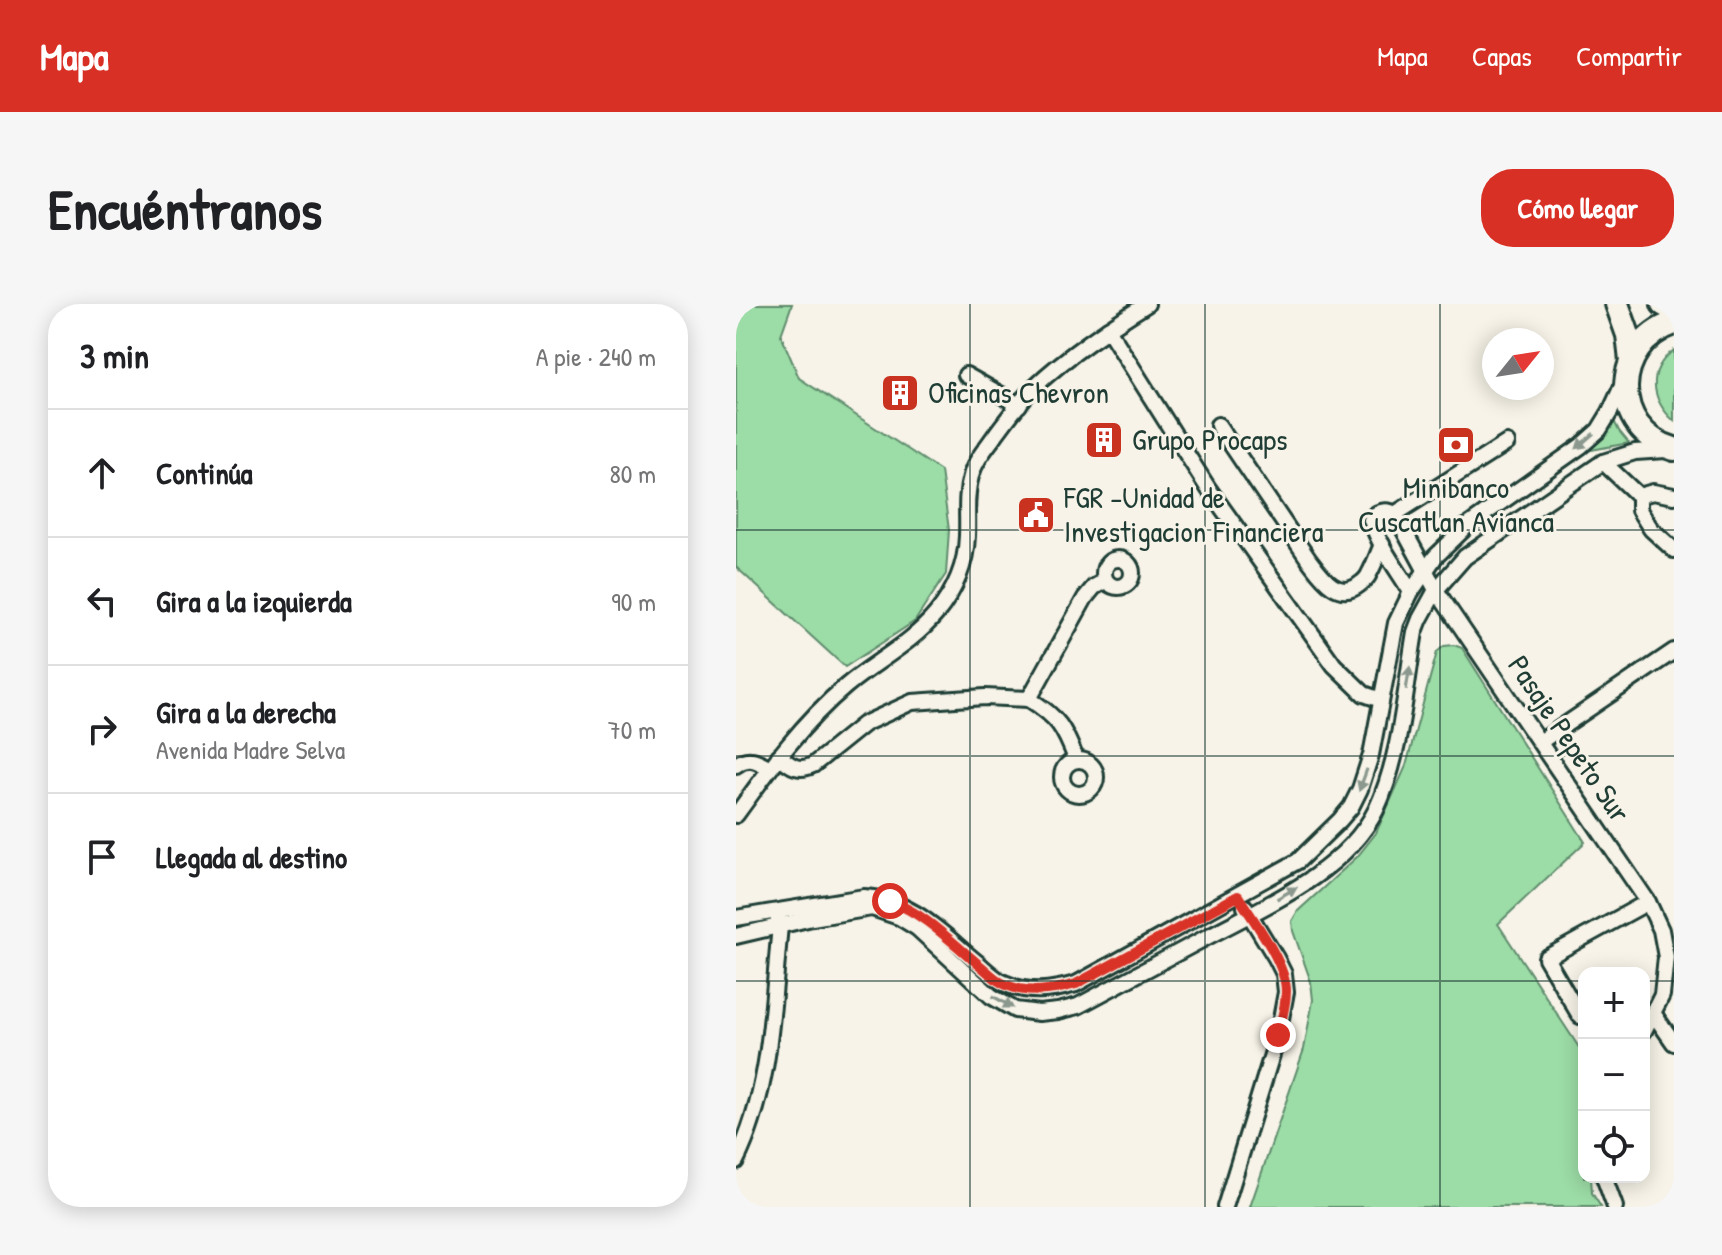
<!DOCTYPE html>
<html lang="es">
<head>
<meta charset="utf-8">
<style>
  :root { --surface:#fff; --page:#f6f6f6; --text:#202124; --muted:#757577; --line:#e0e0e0; --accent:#d93025 }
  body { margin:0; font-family:"Patrick Hand",sans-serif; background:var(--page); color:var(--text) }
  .controls { position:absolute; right:24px; bottom:24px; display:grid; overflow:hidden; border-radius:16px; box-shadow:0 4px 20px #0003 }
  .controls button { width:72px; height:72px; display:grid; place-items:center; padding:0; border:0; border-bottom:2px solid var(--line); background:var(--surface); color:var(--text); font:40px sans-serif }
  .compass { position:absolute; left:746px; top:24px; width:72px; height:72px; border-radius:50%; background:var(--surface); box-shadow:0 4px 20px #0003; rotate:60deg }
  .stop { position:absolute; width:24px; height:24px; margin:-18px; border:6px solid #d93025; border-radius:50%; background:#fff }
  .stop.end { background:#d93025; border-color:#fff; box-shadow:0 2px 8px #0008 }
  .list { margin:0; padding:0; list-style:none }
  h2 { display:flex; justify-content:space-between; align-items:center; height:104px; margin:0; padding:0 32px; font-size:34px }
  h2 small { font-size:26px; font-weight:400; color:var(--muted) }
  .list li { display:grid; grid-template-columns:52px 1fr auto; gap:24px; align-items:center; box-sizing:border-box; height:128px; padding:0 32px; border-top:2px solid var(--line) }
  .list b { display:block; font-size:30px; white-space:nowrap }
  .list p { margin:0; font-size:26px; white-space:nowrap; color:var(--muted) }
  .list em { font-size:26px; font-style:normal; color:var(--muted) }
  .icon { flex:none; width:44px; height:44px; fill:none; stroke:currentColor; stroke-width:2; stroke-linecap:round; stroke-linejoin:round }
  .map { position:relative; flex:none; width:938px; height:903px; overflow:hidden; border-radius:32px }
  header { display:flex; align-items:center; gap:48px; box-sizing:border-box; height:112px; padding:0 40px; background:var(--accent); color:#fff }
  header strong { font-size:38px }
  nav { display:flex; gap:44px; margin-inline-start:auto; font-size:28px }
  .intro { display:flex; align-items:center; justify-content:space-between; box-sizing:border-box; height:192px; padding:0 48px }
  h1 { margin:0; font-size:56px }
  .button { padding:20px 36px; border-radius:32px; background:var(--accent); color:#fff; font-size:28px; font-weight:700 }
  main { display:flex; gap:48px; padding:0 48px }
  aside { flex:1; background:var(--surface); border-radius:32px; box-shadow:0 4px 20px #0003 }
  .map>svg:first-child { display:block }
  .green { fill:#9cdca6; stroke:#5e8c6d; stroke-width:2 }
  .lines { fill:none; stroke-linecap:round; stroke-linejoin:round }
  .minor-casing { stroke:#1f3d34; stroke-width:20 }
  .highway-casing { stroke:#1f3d34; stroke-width:28 }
  .minor { stroke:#f7f3e8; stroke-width:14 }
  .highway { stroke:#f7f3e8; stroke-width:22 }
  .oneway { fill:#8b988e }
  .route { stroke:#d93025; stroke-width:10 }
  .grid { fill:none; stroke:#1f3d34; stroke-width:2; stroke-opacity:0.55 }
  .labels { text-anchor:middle; stroke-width:6; stroke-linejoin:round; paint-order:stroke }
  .poi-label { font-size:30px; fill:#1f3d34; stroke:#f7f3e8; text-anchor:start }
  .street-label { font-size:30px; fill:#1f3d34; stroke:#f7f3e8 }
</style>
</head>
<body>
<header>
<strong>Mapa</strong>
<nav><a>Mapa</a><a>Capas</a><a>Compartir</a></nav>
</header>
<div class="intro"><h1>Encuéntranos</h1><a class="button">Cómo llegar</a></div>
<main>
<aside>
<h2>3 min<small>A pie · 240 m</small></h2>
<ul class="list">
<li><svg class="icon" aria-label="ahead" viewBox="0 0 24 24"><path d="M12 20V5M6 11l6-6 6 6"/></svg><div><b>Continúa</b></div><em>80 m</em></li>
<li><svg class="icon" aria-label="left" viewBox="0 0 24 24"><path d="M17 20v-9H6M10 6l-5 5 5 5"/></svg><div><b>Gira a la izquierda</b></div><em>90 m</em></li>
<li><svg class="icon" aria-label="right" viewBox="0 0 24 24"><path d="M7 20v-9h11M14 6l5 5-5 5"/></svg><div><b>Gira a la derecha</b><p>Avenida Madre Selva</p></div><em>70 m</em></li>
<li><svg class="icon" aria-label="arrive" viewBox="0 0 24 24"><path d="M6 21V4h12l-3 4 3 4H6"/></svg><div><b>Llegada al destino</b></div></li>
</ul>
</aside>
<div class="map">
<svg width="938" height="903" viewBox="0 0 938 903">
  <rect width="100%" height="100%" fill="#f7f3e8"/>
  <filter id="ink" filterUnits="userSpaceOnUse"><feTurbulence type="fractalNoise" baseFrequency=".0125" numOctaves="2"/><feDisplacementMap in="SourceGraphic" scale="16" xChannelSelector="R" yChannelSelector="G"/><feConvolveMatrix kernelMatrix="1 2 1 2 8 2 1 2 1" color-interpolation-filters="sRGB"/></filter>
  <g filter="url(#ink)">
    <g class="green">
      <path d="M 0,0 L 56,0 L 45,31 L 63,74 L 205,167 L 213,226 L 210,270 L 179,317 L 109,363 L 0,263 Z"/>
      <path d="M 938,46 L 938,117 C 914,95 911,66 938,46 Z"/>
      <path d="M 876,113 L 883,127 L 893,139 L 855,146 Z"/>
      <path d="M 718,341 L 726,344 L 849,538 L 762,620 L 848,751 L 848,873 L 855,873 L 856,889 L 865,903 L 514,903 L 568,745 L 577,696 L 575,678 L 557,627 L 556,617 L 562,607 L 621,553 L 640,529 L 670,462 L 701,348 L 708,342 Z"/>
    </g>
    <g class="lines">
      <defs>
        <g id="minor">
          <path d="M 372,25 L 472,184 L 598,361 L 628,390 L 645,396"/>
          <path d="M 230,71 L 283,101"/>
          <path d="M 482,121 L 573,256 C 585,272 602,298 624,280 C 628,277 631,275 633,270 C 638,261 642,250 646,240"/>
          <path d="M 867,158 L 903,192 L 903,206 L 915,225 L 938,246"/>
          <path d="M 903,192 L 917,188 L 938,192"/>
          <path d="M 659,210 L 771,139"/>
          <circle cx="382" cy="269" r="14"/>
          <path d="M 675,288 C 661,265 643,242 635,216 C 639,207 651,205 659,210 L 700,286 L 912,598 L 925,626 L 930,653 L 926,691 L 908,727"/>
          <path d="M 293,395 C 322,413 328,424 340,455"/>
          <path d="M 804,438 L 938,347"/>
          <path d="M 43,452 C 55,462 62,468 77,461 L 128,420 L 176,398 L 249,393 L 293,395 L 349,294 L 358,283 L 369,277"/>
          <circle cx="343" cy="473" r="17"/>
          <path d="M 0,461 C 12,451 22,457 34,464"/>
          <path d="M 0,511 C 33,465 67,418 110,382 C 140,357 175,340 200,310 C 218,288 230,261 231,232 C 232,211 229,192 235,172 C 239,156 251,143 260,130 C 272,114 284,97 298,83 C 332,51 371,25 411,0"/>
          <path d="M 0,614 L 128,593 C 176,595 208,632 243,660 C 251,667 259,675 268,679 C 292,690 315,687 340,680 L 562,557 L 604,516 L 615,503 L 624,485 L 635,451 L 660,319 L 675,288 L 699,253 L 730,223 L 845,142 L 863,126 L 874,108 L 887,80"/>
          <path d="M 0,632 L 76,614 L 136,604 L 163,613 L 181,624 L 255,692 L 279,706 L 303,709 L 322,707 L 342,702 C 385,679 428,656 471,633 C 529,602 609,568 640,506 C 665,453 669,386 679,328 L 684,315 L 700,286 L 729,253 L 867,158 L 899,148 L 930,146"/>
          <path d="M 917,709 L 938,739"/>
          <path d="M 844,712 L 810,654 L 912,598"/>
          <path d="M 0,857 C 36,784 36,701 44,622 L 42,615"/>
          <path d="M 868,873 L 879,903"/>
          <path d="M 489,903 L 542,731 L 550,688 L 548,670 L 540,654 L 509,603"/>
        </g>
        <g id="highway">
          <path d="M 881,0 L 892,31 L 895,57"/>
          <path d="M 927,0 L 938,6"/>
          <path d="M 938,19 C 875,41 873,126 938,145"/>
        </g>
      </defs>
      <use href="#minor" class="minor-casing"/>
      <use href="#highway" class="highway-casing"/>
      <use href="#minor" class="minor"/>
      <use href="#highway" class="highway"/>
    </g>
    <defs><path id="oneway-solid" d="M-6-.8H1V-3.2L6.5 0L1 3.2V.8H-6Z" transform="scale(2)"/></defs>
    <g class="oneway">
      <use href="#oneway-solid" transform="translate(849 137) rotate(139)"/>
      <use href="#oneway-solid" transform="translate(672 374) rotate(-81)"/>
      <use href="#oneway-solid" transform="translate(627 476) rotate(110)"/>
      <use href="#oneway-solid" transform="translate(551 589) rotate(-30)"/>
      <use href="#oneway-solid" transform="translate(267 698) rotate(30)"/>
    </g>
  </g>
  <g class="lines" filter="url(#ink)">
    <path class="route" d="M 154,597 C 189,610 213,636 241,659 C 249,665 257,674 266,679 C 290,691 316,687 340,680 L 502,592 C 517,616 550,659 550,687 C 550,702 545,717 542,731"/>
  </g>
  <path class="grid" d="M 234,0 L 234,903M 469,0 L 469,903M 704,0 L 704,903M 0,226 L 938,226M 0,452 L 938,452M 0,677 L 848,677M 908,677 L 938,677"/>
  <defs>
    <symbol id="building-square" viewBox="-11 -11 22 22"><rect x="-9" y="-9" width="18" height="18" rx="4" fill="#c8321e" stroke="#f7f3e8"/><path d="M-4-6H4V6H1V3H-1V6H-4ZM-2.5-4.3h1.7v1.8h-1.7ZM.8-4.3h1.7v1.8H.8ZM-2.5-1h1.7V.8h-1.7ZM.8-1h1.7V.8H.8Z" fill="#fff"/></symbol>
    <symbol id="bank-square" viewBox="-11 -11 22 22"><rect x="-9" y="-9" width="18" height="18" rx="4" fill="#c8321e" stroke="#f7f3e8"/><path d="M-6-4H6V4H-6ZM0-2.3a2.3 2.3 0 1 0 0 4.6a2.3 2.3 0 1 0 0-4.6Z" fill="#fff"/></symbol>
    <symbol id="civic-square" viewBox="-11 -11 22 22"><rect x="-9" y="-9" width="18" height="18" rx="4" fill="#c8321e" stroke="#f7f3e8"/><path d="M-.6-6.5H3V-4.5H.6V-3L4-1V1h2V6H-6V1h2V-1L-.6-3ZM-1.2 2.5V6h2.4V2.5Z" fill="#fff"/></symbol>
  </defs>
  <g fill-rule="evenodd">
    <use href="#building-square" x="142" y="67" width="44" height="44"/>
    <use href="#building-square" x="346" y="114" width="44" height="44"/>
    <use href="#bank-square" x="698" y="119" width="44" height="44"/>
    <use href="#civic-square" x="278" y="189" width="44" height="44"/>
  </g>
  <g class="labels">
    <g class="poi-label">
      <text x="192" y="99">Oficinas Chevron</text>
      <text x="396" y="146">Grupo Procaps</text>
      <text x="720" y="194" text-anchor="middle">Minibanco<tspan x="720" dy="34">Cuscatlan Avianca</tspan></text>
      <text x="328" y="204">FGR -Unidad de<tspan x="328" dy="34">Investigacion Financiera</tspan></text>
    </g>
    <g class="street-label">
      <text transform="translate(833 435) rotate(56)" y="10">Pasaje Pepeto Sur</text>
    </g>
  </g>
</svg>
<div class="controls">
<button>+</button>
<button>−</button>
<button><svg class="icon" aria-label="locate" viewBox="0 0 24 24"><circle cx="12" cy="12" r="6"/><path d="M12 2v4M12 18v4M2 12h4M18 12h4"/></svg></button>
</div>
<svg class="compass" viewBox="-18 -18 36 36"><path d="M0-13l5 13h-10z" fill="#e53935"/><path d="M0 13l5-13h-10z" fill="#757577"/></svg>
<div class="stop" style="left:154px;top:597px"></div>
<div class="stop end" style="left:542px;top:731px"></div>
</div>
</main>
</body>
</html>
